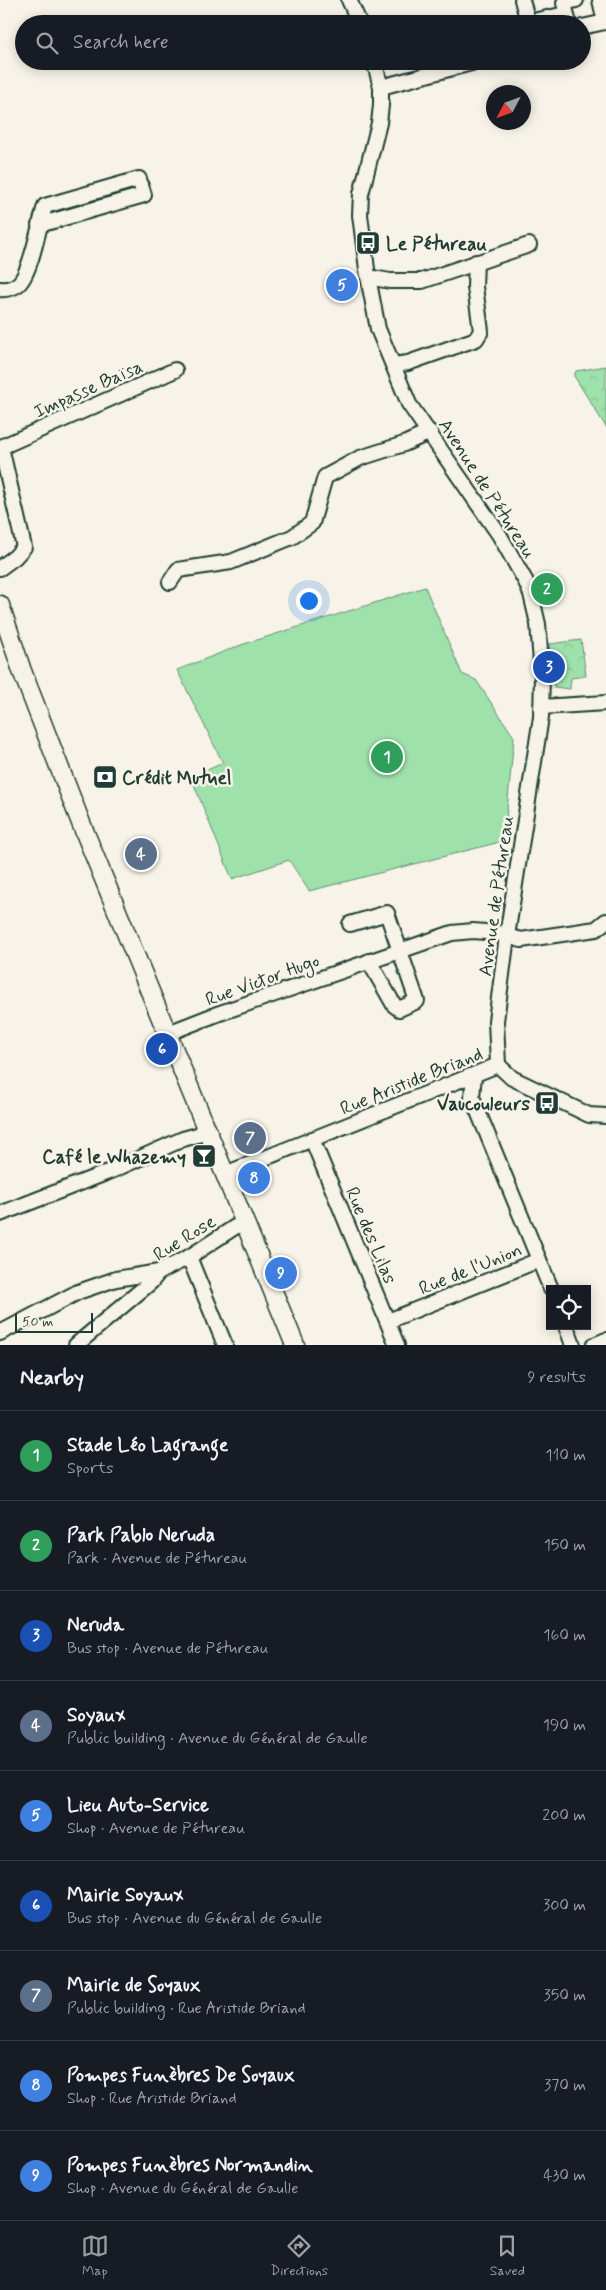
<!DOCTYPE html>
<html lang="en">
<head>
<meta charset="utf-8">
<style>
  :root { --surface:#171b24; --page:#20242c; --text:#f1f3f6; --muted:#9ea1a6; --line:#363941; --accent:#92a19f }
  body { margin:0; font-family:Mynerve,sans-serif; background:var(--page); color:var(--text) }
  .controls { position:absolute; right:15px; bottom:15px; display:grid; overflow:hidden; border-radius:0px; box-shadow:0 2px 12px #0003 }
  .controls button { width:45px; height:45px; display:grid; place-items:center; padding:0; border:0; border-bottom:1px solid var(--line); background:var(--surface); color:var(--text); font:25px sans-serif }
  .compass { position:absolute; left:486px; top:85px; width:45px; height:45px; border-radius:50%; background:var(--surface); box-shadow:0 2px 12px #0003; rotate:229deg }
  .scale { position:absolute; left:15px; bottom:12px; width:78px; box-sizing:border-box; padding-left:5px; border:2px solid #1f3d34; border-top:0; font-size:14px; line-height:18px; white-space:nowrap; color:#1f3d34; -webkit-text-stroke:4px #f7f3e8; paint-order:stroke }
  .you { position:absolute; left:308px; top:600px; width:18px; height:18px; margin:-12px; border:4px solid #fff; border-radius:50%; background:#1a73e8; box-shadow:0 0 0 8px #1a73e833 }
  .badge { display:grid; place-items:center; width:32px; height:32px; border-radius:50%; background:var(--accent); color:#fff; font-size:16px; font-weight:700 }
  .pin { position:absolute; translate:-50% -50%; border:2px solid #fff; box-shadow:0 1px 5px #0006 }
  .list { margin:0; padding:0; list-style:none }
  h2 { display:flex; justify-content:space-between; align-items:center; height:65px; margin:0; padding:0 20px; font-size:21px }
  h2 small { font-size:16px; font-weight:400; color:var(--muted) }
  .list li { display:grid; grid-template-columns:32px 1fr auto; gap:15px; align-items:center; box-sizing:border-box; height:90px; padding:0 20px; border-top:1px solid var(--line) }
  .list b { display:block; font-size:19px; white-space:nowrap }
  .list p { margin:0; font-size:16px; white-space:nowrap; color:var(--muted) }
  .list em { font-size:16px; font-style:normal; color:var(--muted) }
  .icon { flex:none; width:28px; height:28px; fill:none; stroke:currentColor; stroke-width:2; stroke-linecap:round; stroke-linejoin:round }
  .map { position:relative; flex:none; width:606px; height:1345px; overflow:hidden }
  .search { position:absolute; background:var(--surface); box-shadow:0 2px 12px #0003; left:15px; right:15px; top:15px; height:55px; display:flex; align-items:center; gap:12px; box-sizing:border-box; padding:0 18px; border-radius:28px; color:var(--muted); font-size:19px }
  .sheet { height:875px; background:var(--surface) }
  nav { display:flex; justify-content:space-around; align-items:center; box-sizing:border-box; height:70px; border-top:1px solid var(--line); background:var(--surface); font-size:14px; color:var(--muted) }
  nav a { display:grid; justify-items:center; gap:2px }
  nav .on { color:var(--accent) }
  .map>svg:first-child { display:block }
  .forest { fill:url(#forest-crowns); stroke:#5f8f70 }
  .park { fill:#9fe1ab; stroke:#5f8f70 }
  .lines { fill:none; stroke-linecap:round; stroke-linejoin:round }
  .minor-casing { stroke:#1f3d34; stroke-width:18 }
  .major-casing { stroke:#1f3d34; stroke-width:21 }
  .minor { stroke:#f7f3e8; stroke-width:14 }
  .major { stroke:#f7f3e8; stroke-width:18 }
  .labels { text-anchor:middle; stroke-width:5; stroke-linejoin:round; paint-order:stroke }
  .poi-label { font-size:19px; font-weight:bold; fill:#1f3d34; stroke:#f7f3e8; text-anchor:start }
  .street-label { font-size:19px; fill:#1f3d34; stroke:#f7f3e8 }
</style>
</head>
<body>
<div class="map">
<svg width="606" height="1345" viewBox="0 0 606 1345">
  <defs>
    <pattern id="forest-crowns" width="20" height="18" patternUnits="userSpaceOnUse" patternTransform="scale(1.25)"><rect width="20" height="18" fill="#9fe1ab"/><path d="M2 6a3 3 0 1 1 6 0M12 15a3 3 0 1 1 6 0" fill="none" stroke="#88c294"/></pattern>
  </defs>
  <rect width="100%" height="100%" fill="#f7f3e8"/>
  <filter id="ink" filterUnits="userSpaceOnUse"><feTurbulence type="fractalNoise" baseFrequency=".02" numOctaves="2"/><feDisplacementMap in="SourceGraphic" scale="10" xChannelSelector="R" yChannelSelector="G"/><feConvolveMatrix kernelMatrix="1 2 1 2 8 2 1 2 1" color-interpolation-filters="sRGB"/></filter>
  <g filter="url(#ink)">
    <g class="forest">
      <path d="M 606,366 L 606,427 L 574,376 L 576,371 Z"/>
      <path d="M 581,640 L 586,676 L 571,678 L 570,689 L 554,687 L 549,644 Z"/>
    </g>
    <path class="park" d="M 425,587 L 462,674 L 476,680 L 514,737 L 504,841 L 309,891 L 289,860 L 232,879 L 191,777 L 223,763 L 177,670 L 241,645 Z"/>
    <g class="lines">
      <defs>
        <g id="minor">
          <path d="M 349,0 L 360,24"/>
          <path d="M 522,0 L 528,22 L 527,24"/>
          <path d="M 528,22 L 566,14"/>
          <path d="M 569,24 L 564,3 L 576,0"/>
          <path d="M 582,27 L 605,22 L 600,0"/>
          <path d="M 374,61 L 381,87 L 381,105 L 379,123 L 361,194 L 360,215 L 368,277 L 378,329 L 409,404 L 500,536 L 526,582 L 531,594 L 538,624 L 542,675 L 541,717 L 507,936 L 496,1021 L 498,1065"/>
          <path d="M 381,87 L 479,61"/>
          <path d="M 368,277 L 390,281 L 422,281 L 529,245"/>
          <path d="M 0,289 C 7,290 17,287 21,281 C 32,267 39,225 45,206 L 139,179 L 144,195 L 39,225"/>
          <path d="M 394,365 L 408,363 L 476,339 L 481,331 L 475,287 L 476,262"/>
          <path d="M 0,568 L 15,557 L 24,547 L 1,447 L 175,370"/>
          <path d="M 170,582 L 178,570 L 231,562 L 292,537 L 312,523 L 325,477 L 360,458 L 404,444 L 430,432"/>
          <path d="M 541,707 L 606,703"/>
          <path d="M 350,924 L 387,913 L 417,1001 L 399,1009 L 394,1005 L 369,961"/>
          <path d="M 169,1035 L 176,1030 L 217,1014 L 452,933 L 473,931 L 498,933 L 521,940 L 596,929 L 606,921"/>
          <path d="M 498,1065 L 512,1078 L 589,1115 L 606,1116"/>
          <path d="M 474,1075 L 472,1097 L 551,1289"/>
          <path d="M 312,1139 L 397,1345"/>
          <path d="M 225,1174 L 498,1065"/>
          <path d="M 0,1214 L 111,1171 L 183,1139 L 208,1132"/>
          <path d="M 189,1257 L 225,1345"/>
          <path d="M 388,1321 L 539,1260"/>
          <path d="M 566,1326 L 573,1345"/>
          <path d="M 0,1333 L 78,1292 L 116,1279 L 159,1272"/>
          <path d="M 76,1345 L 151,1282 L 159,1272 L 189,1257 L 235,1227 L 246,1223"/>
          <path d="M 594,1345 L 606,1340"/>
        </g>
        <path id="major" d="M 0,605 L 22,671 L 81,823 L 295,1345"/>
      </defs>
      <use href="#minor" class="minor-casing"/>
      <use href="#major" class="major-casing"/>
      <use href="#minor" class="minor"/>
      <use href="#major" class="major"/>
    </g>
  </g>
  <defs>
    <symbol id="bus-square" viewBox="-11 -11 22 22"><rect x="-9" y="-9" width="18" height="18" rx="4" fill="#1f3d34" stroke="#f7f3e8"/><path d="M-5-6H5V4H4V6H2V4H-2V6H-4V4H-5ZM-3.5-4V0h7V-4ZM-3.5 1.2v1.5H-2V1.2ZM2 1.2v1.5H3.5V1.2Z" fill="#fff"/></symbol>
    <symbol id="bank-square" viewBox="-11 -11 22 22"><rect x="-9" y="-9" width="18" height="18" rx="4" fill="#1f3d34" stroke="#f7f3e8"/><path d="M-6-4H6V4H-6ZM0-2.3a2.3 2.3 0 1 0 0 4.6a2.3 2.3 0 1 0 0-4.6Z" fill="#fff"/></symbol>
    <symbol id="bar-square" viewBox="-11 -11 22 22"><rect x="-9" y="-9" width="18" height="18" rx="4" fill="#1f3d34" stroke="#f7f3e8"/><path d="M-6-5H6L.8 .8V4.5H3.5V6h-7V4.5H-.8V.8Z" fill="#fff"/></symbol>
  </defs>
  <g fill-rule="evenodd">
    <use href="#bus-square" x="354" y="229" width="28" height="28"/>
    <use href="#bank-square" x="91" y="763" width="28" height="28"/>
    <use href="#bus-square" x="533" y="1089" width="28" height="28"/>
    <use href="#bar-square" x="190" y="1142" width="28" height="28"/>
  </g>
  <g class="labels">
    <g class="poi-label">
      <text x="386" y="250">Le Pétureau</text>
      <text x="122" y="784">Crédit Mutuel</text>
      <text x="530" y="1110" text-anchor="end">Vaucouleurs</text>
      <text x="186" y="1163" text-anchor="end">Café le Whazemy</text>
    </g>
    <g class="street-label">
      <text transform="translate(88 388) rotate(-24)" y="7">Impasse Baïsa</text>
      <text transform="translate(488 488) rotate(57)" y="7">Avenue de Pétureau</text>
      <text transform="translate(495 896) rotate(-82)" y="7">Avenue de Pétureau</text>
      <text transform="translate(262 979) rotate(-20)" y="7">Rue Victor Hugo</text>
      <text transform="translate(411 1080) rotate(-22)" y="7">Rue Aristide Briand</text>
      <text transform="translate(372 1235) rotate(67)" y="7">Rue des Lilas</text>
      <text transform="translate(184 1237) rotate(-32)" y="7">Rue Rose</text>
      <text transform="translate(470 1268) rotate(-22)" y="7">Rue de l'Union</text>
    </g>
  </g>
</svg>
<div class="controls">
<button><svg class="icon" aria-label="locate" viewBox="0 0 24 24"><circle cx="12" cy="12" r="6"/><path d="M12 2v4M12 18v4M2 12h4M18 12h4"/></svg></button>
</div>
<svg class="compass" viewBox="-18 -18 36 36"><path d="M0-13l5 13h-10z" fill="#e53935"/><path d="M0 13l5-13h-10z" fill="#9ea1a6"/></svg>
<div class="scale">50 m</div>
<div class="you"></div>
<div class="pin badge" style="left:387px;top:757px;background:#2e9e5b">1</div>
<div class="pin badge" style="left:547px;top:589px;background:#2e9e5b">2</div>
<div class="pin badge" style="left:549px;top:667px;background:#1a4fb4">3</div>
<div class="pin badge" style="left:141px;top:854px;background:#5c6f8a">4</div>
<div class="pin badge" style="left:342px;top:285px;background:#3f7fe0">5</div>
<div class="pin badge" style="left:162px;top:1049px;background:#1a4fb4">6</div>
<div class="pin badge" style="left:250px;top:1138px;background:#5c6f8a">7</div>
<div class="pin badge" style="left:254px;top:1178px;background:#3f7fe0">8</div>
<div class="pin badge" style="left:281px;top:1273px;background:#3f7fe0">9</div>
<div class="search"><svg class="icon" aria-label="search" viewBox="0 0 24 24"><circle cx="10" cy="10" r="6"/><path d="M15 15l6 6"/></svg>Search here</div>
</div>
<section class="sheet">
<h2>Nearby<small>9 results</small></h2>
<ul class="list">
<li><span class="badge" style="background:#2e9e5b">1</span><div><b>Stade Léo Lagrange</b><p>Sports</p></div><em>110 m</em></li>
<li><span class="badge" style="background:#2e9e5b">2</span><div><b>Park Pablo Neruda</b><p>Park · Avenue de Pétureau</p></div><em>150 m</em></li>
<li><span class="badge" style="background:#1a4fb4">3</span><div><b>Neruda</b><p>Bus stop · Avenue de Pétureau</p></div><em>160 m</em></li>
<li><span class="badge" style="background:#5c6f8a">4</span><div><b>Soyaux</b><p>Public building · Avenue du Général de Gaulle</p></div><em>190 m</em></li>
<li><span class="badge" style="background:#3f7fe0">5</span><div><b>Lieu Auto-Service</b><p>Shop · Avenue de Pétureau</p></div><em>200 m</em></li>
<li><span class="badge" style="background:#1a4fb4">6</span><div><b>Mairie Soyaux</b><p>Bus stop · Avenue du Général de Gaulle</p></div><em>300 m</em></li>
<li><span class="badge" style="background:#5c6f8a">7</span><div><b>Mairie de Soyaux</b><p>Public building · Rue Aristide Briand</p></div><em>350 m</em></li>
<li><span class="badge" style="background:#3f7fe0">8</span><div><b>Pompes Funèbres De Soyaux</b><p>Shop · Rue Aristide Briand</p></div><em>370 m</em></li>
<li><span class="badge" style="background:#3f7fe0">9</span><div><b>Pompes Funèbres Normandin</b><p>Shop · Avenue du Général de Gaulle</p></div><em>430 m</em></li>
</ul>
</section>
<nav>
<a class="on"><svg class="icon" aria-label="map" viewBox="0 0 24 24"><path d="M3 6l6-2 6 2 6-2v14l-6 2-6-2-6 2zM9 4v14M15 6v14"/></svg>Map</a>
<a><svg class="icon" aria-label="directions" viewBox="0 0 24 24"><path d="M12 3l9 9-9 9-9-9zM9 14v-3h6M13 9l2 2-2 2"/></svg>Directions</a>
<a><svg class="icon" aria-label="saved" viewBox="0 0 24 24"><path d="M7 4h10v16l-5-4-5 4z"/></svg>Saved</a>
</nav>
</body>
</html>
